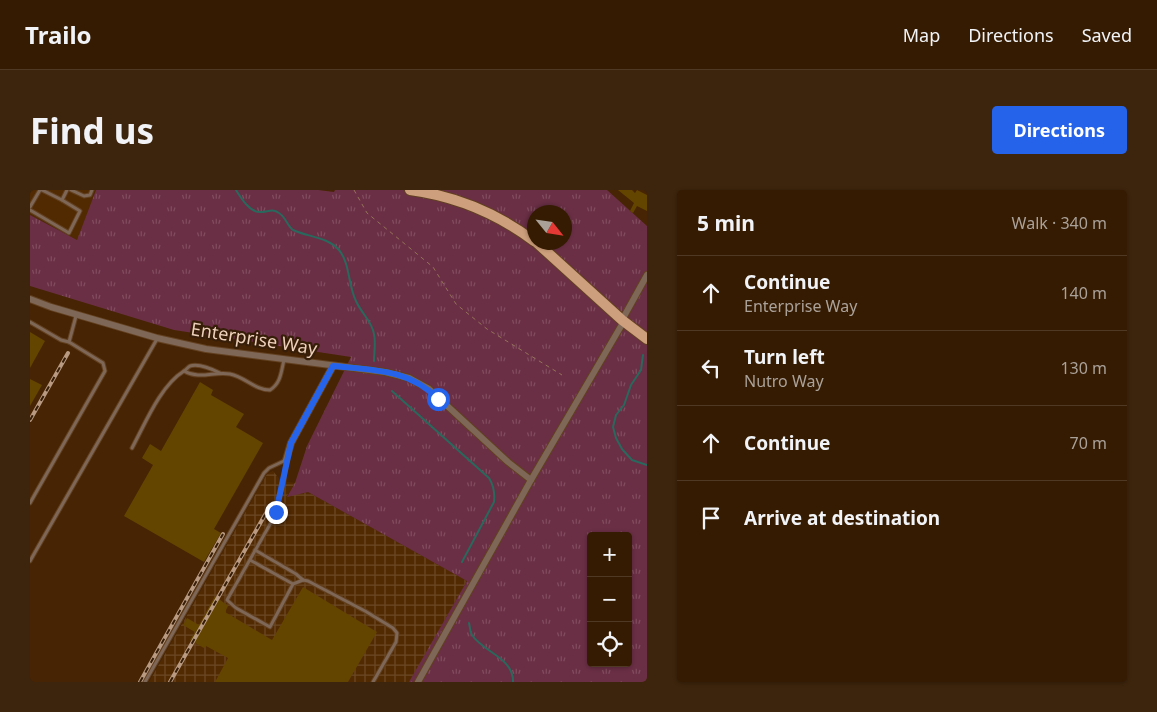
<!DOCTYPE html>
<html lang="en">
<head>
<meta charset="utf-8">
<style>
  :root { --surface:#351b02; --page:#3d240c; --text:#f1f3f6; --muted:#aaa199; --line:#4f3924; --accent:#2563eb }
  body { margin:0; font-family:"Noto Sans",sans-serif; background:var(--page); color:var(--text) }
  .controls { position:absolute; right:15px; bottom:15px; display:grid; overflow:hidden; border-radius:5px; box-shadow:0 1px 4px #0004 }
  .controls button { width:45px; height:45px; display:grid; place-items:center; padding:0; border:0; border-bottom:1px solid var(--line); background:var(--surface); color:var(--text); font:25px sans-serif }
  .compass { position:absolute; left:497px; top:15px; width:45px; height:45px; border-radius:50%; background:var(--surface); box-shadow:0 1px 4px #0004; rotate:120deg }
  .stop { position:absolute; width:15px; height:15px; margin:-11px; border:4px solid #2563eb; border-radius:50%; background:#fff }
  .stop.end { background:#2563eb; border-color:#fff; box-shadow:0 1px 5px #0008 }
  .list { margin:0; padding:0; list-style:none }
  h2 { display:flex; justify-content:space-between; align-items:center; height:65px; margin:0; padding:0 20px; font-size:21px }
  h2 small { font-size:16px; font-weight:400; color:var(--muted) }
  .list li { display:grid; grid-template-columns:32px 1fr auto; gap:15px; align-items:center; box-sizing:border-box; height:75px; padding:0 20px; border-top:1px solid var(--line) }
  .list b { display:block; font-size:19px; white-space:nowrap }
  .list p { margin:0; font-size:16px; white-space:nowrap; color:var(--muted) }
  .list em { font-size:16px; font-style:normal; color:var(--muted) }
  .icon { flex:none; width:28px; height:28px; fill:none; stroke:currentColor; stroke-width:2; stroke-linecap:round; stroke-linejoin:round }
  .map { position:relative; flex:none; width:617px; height:492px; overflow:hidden; border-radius:5px }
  header { display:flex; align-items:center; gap:30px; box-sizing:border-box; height:70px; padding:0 25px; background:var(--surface); border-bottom:1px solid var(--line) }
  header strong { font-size:24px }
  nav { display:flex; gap:28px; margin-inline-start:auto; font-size:18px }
  .intro { display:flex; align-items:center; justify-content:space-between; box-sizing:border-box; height:120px; padding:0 30px }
  h1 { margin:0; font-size:35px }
  .button { padding:12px 22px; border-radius:5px; background:var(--accent); color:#fff; font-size:18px; font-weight:700 }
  main { display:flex; gap:30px; padding:0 30px }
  aside { flex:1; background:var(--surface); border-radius:5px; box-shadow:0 1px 4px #0004 }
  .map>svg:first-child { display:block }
  .built { fill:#522a02 }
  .industrial { fill:url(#industrial-grid) }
  .grass { fill:url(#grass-tufts); fill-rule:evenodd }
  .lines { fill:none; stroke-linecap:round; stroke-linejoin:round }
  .stream { stroke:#29685c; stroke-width:2 }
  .building { fill:#644500 }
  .lane-casing { stroke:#624020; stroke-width:5 }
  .street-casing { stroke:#624020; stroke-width:8 }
  .primary-casing { stroke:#624020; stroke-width:12 }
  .path { stroke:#947358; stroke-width:1; stroke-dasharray:4 4; stroke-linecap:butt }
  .lane { stroke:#7e6756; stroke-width:3 }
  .street { stroke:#7e6756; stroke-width:6 }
  .primary { stroke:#cd9f7c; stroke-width:10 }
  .rail-casing { stroke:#b89981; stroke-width:4 }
  .rail { stroke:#371e08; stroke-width:2; stroke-dasharray:5.5; stroke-linecap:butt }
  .route { stroke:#2563eb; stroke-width:6 }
  .labels { text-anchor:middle; stroke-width:4.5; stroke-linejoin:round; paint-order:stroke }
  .street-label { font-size:18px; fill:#edd0bb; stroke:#371e08 }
</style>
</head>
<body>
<header>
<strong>Trailo</strong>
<nav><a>Map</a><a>Directions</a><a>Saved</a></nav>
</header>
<div class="intro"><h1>Find us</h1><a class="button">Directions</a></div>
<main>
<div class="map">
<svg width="617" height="492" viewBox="0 0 617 492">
  <defs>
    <pattern id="industrial-grid" width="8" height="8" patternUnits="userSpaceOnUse" patternTransform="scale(1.25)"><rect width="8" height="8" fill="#522a02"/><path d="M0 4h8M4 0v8" fill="none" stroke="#6b4825"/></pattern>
    <pattern id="grass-tufts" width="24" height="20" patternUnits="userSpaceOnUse" patternTransform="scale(1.25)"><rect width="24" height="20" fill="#6a2f45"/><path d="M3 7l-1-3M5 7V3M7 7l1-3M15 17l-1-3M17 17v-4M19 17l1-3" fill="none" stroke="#804c5e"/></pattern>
  </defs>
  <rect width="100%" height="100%" fill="#472403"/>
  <path class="built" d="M 0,0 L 66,0 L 47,50 L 0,25 Z"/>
  <path class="industrial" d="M 243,281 L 251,291 L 265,293 L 257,306 L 278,302 L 437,391 L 380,492 L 119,492 L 237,284 Z"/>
  <path class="grass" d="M 66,0 L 288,0 L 304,2 L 305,0 L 577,0 L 617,36 L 617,492 L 379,492 L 437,391 L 278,302 L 257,307 L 265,293 L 277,256 L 321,167 L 144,140 L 0,96 L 0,25 L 47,50 ZM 504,22 L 534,22 L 534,52 L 504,52 ZM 561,346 L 598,346 L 598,473 L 561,473 Z"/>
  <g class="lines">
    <g class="stream">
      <path d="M 206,0 C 211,8 220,23 231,22 C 238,22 242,18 249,23 C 256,27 257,36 263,40 C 278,47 298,47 309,60 C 320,73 318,95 326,111 C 331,123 342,131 344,144 C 346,152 344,163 344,171"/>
      <path d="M 613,165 L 611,180 L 601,195 L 594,215 L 586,225 L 583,237 L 586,248 L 592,259 L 602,270 L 617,275"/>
      <path d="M 362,201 L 459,288 C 464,296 465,303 464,312 L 432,372"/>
      <path d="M 439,433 C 440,437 440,442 442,445 C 453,462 484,468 483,492"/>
    </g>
  </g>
  <g class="building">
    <path d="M 588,0 L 602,0 L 605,3 L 607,0 L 617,5 L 617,21 L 607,16 L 603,23 L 600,21 L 604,13 Z"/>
    <path d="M 0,142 L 15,151 L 0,178 Z"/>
    <path d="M 0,189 L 12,195 L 0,216 Z"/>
    <path d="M 170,192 L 183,200 L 181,205 L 214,224 L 206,237 L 233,253 L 184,339 L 191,343 L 174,372 L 94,326 L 123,275 L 112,268 L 120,254 L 131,261 Z"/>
    <path d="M 273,397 L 347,442 L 318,492 L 185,492 L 198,468 L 176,456 L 174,458 L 160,450 L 165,442 L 153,435 L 157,428 L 169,435 L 185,406 L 198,416 L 195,422 L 242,450 Z"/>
  </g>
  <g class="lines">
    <defs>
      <g id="lane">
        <path d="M 12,0 L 32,10 L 37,0"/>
        <path d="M 41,0 L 54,6 L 60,5 L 62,0"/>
        <path d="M 0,17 L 10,0"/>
        <path d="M 0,20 L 39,43 L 50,21 L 32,10"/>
        <path d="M 0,132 L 31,150 L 39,152 L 46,126"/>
        <path d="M 154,181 C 170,190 184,181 200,184 C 215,187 225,200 240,200 C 251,193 251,182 254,170"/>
        <path d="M 102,258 C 115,234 130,196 154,181 C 156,180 158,177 160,176 C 169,173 182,179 190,183"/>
        <path d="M 0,313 L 75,181 L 73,173 L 39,152"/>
        <path d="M 225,360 L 266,384 L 273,390"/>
        <path d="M 0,371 L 127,149"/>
        <path d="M 263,394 L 273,390 L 278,391 L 335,421 L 363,438 L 367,443 L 366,452 L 343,492"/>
        <path d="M 115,492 L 234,283 L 239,278 L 256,270 L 254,290 L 243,329 L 197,410 L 206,418 L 240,437 L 263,394 L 220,370"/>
      </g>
      <g id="street">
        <path d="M 0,109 L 21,117 L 127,148 L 176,159 L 355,182 L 379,188 L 399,199 L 478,272 L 501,290"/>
        <path d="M 592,130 L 617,85"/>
        <path d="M 256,270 L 261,253 L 303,176"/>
        <path d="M 388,492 L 501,290 L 594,131"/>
      </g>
      <g id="primary">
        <path d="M 380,0 C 425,6 468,24 504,51"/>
        <path d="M 506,52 L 592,130 L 617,149"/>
      </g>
    </defs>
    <use href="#lane" class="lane-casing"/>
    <use href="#street" class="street-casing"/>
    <use href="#primary" class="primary-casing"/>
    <path class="path" d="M 324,0 L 337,23 L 403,77 L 426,114 L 457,139 L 532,185"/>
    <use href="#lane" class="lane"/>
    <use href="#street" class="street"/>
    <use href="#primary" class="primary"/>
    <defs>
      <g id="rail">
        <path d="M 0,230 L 38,163"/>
        <path d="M 110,492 L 193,344"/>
        <path d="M 140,492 L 236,323"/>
      </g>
    </defs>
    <use href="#rail" class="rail-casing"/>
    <use href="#rail" class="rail"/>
  </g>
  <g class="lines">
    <path class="route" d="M 246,322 L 261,253 L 303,176 C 343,180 379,179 408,209"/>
  </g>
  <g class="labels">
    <g class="street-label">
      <text transform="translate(224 149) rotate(9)" y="6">Enterprise Way</text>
    </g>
  </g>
</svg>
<div class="controls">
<button>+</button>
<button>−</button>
<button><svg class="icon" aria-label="locate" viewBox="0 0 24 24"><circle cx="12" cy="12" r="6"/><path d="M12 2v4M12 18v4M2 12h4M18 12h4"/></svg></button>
</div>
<svg class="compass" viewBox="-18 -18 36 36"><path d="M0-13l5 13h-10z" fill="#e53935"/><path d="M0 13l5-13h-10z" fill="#aaa199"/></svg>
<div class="stop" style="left:408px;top:209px"></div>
<div class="stop end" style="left:246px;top:322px"></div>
</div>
<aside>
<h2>5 min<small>Walk · 340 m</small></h2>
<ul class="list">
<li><svg class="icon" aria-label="ahead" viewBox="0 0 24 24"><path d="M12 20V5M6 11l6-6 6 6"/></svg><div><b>Continue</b><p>Enterprise Way</p></div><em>140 m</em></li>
<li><svg class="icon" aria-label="left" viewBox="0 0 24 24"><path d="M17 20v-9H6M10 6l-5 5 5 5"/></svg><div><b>Turn left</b><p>Nutro Way</p></div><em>130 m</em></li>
<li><svg class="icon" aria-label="ahead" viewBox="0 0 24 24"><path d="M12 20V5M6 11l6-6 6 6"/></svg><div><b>Continue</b></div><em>70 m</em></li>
<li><svg class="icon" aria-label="arrive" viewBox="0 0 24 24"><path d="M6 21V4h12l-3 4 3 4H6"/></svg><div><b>Arrive at destination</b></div></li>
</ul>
</aside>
</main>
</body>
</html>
